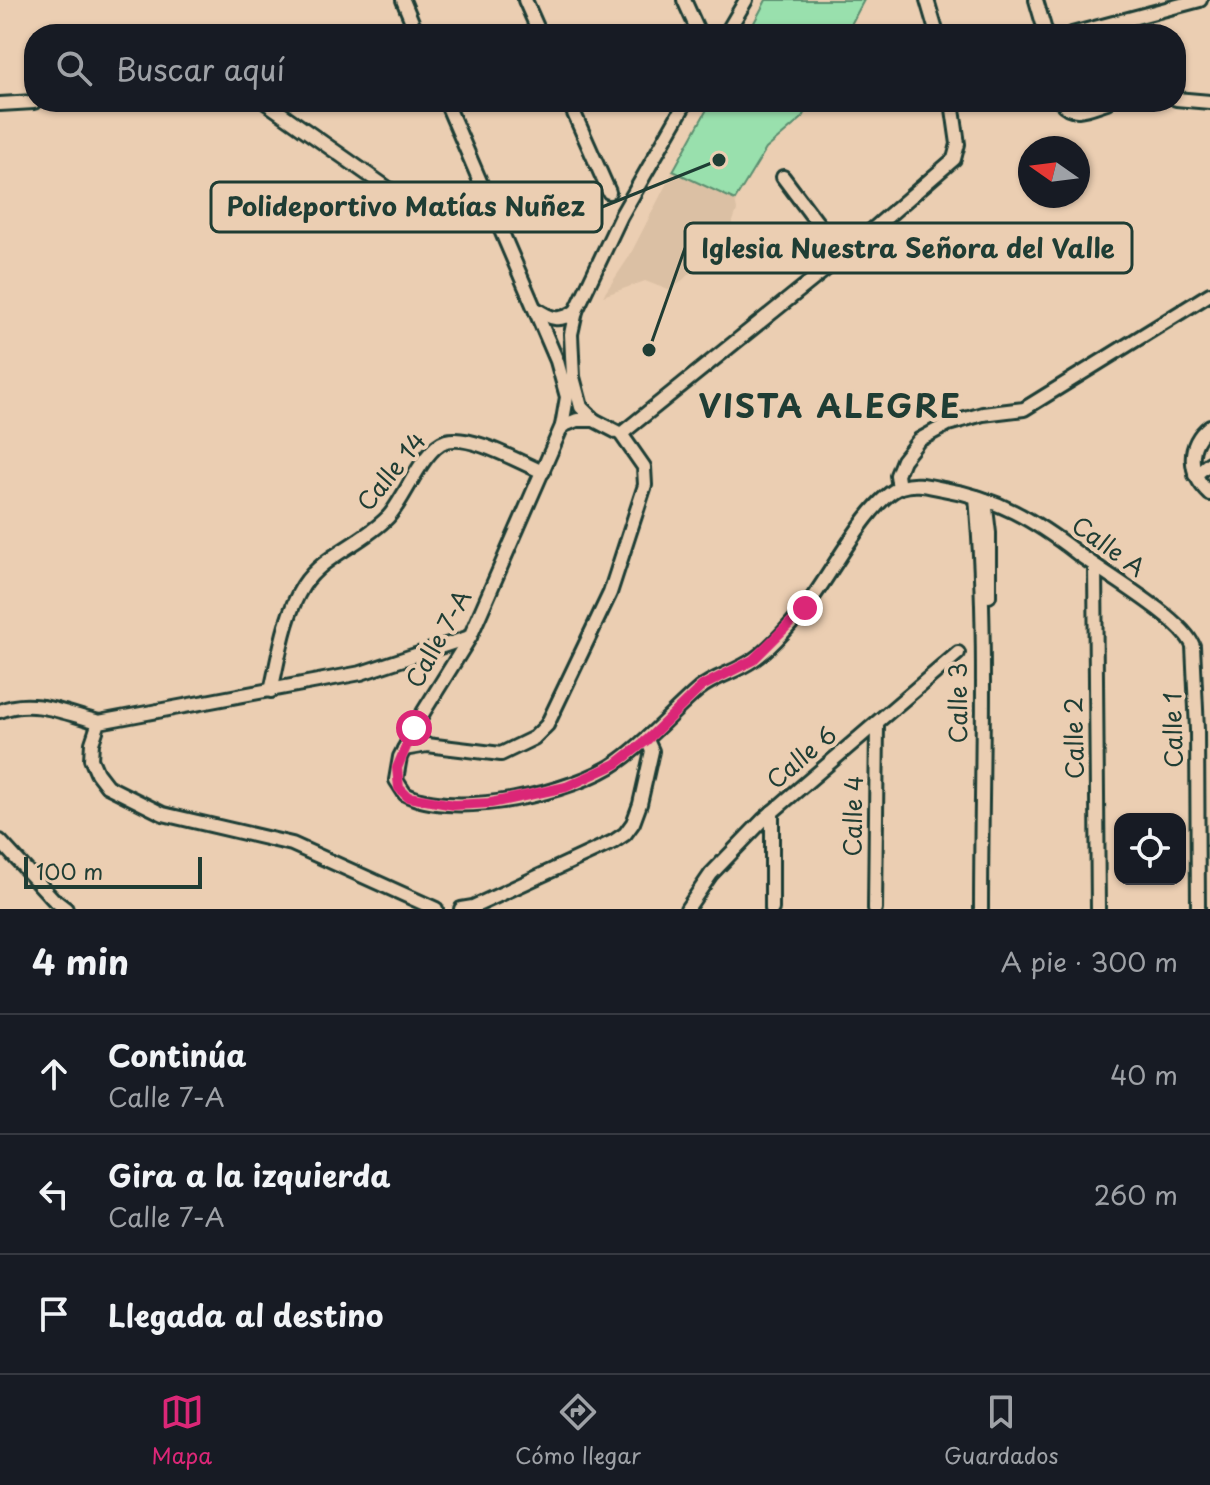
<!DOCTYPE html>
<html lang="es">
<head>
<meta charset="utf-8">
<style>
  :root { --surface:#171b24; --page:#20242c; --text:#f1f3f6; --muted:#9ea1a6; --line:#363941; --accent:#db2777 }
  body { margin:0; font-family:"Playpen Sans",sans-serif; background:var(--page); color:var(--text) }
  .controls { position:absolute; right:24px; bottom:24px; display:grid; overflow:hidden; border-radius:16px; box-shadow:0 2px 6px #0004 }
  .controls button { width:72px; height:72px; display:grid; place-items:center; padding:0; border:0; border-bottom:2px solid var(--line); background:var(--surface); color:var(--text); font:40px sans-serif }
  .compass { position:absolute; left:1018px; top:136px; width:72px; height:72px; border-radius:50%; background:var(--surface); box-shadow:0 2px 6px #0004; rotate:284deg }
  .scale { position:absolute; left:24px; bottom:20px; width:178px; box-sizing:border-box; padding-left:8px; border:4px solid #1f3d34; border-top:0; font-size:22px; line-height:28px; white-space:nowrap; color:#1f3d34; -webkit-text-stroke:6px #ebceb2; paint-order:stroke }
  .stop { position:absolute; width:24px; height:24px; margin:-18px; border:6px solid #db2777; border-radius:50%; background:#fff }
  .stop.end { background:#db2777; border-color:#fff; box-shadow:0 2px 8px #0008 }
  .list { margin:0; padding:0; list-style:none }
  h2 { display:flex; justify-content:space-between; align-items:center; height:104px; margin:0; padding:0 32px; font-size:34px }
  h2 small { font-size:26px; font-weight:400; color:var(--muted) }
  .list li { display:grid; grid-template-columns:52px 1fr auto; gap:24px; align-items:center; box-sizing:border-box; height:120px; padding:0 32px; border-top:2px solid var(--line) }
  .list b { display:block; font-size:30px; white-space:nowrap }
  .list p { margin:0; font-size:26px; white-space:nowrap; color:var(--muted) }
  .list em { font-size:26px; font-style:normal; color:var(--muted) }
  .icon { flex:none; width:44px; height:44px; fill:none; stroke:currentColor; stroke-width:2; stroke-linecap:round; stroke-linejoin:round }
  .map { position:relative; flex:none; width:1210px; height:909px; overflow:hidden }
  .search { position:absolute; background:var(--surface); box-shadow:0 2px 6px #0004; left:24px; right:24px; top:24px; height:88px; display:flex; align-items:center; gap:20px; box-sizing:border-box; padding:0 28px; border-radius:32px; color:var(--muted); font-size:30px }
  .sheet { height:464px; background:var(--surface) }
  nav { display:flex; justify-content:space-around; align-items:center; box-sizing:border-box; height:112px; border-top:2px solid var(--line); background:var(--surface); font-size:22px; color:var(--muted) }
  nav a { display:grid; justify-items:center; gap:4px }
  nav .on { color:var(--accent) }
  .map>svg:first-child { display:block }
  .built { fill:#dbc0a4 }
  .green { fill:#99e0ad; stroke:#5c8e70; stroke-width:2 }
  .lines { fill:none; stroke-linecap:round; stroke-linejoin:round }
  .minor-casing { stroke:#1f3d34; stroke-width:18 }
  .minor { stroke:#ebceb2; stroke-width:12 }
  .route { stroke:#db2777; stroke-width:10 }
  .labels { text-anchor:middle; stroke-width:8; stroke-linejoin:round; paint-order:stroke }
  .street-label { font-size:24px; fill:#1f3d34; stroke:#ebceb2 }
  .district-label { font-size:32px; font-weight:bold; letter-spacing:2px; fill:#1f3d34; stroke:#ebceb2 }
  .leader { fill:none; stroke:#1f3d34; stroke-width:3 }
  .callout-dot { fill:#1f3d34; stroke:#ebceb2; stroke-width:3 }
  .callout { fill:#ebceb2; stroke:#1f3d34; stroke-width:3 }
  .callout-label { font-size:26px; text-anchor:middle; font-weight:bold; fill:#1f3d34 }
</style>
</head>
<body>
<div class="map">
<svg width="1210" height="909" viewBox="0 0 1210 909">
  <rect width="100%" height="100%" fill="#ebceb2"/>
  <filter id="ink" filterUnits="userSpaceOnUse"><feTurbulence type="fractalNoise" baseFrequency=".0125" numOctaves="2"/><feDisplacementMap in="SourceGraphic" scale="16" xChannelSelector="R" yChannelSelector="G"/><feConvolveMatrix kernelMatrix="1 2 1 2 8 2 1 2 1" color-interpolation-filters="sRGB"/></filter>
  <g filter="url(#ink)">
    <path class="built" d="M 673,171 L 735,200 L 737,210 L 727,238 L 671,291 L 645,281 L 603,296 L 629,257 Z"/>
    <g class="green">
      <path d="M 766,0 L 864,0 L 846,34 L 748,34 Z"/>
      <path d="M 711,102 L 810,102 L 801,119 L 766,149 L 735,200 L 673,171 Z"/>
    </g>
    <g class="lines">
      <defs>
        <g id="minor">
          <path d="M 403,0 L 417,34"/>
          <path d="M 525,0 L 540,34"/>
          <path d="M 684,0 L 698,31"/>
          <path d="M 927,0 L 937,34"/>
          <path d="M 1036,0 L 1046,34"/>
          <path d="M 726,34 L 746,0"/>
          <path d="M 1072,34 L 1200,0"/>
          <path d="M 1176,99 L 1210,102"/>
          <path d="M 265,102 L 423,213"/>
          <path d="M 446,102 L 557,361 L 567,397 L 562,426 L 470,637 L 424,711 L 400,757 L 396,780 L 405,794 C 454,820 575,793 619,761 C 649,740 672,712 699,689 C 715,676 736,672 753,660 C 771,648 789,626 804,609 C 829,580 867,500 901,487 C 916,482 928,486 943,489 C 997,498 1034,520 1077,553 C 1104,573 1183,619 1193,646 L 1197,730 L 1198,909"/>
          <path d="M 569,102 L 609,192"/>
          <path d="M 1061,102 C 1073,117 1091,107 1107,102"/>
          <path d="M 0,104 L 34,102"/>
          <path d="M 783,177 L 842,256"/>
          <path d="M 536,309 C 552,320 560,322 576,311"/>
          <path d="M 594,420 L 581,407 L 573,377 L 571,334 L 576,311 L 621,216 L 686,102"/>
          <path d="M 1210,426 C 1186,445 1188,474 1210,494"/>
          <path d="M 621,434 L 842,256 L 954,159 L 958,144 L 952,102"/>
          <path d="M 1195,475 L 1210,463"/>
          <path d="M 899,488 L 897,475 L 903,460 L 919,440 L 948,424 L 983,414 L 1024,409 L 1210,294"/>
          <path d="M 976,497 C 988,633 981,772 981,909"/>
          <path d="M 985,500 L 989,533 L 989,596"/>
          <path d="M 1095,566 L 1098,909"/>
          <path d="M 271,691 C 279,657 284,616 303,586 C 323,555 362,544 388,517 C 405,499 423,448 446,441 C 471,434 519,462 543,472"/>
          <path d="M 0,711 C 32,697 67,714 99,722"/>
          <path d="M 404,749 L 427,745 L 501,754 L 534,738 L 547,725 L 610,593 L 645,485 L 644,467 L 621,434 L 594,420 L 577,420 L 562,426"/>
          <path d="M 0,841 L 53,899 L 66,909"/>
          <path d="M 436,909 L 292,844 L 163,814 L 107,786 L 97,773 L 91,759 L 92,743 L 99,722 L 361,673 L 470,637"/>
          <path d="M 461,909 L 473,907 L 613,842 L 625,834 L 633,823 L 640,804 L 652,751 L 647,740"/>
          <path d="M 687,909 L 711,874 L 764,819 L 958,653"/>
          <path d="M 772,909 L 772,812"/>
          <path d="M 875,909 L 877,724"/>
        </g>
      </defs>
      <use href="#minor" class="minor-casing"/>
      <use href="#minor" class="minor"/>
    </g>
  </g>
  <g class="lines" filter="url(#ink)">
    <path class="route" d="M 414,728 L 397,768 L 399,788 L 408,797 L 454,805 L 491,803 L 566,787 L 616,764 L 647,740 L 702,686 L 753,660 L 805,608"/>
  </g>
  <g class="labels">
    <g class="street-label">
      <text transform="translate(392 472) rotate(-51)" y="8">Calle 14</text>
      <text transform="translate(1108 547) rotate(36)" y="8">Calle A</text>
      <text transform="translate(439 639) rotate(-61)" y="8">Calle 7-A</text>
      <text transform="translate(959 703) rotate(-90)" y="8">Calle 3</text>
      <text transform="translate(1174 730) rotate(-91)" y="8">Calle 1</text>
      <text transform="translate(1075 738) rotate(-91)" y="8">Calle 2</text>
      <text transform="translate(802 758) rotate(-40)" y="8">Calle 6</text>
      <text transform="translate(854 816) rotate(-89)" y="8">Calle 4</text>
    </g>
    <g class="district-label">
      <text x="830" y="418">VISTA ALEGRE</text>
    </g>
  </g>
  <path class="leader" d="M719 160L602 207M649 350L685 248"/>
  <g class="callout-dot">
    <circle cx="719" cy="160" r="8"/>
    <circle cx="649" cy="350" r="8"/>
  </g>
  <g class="callout">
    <rect x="211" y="182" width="391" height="50" rx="8"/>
    <rect x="685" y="223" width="447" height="50" rx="8"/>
  </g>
  <g class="callout-label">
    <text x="406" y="216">Polideportivo Matías Nuñez</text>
    <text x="908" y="258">Iglesia Nuestra Señora del Valle</text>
  </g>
</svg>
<div class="controls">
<button><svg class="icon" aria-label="locate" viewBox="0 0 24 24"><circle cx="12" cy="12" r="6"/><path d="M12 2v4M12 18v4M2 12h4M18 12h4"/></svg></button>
</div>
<svg class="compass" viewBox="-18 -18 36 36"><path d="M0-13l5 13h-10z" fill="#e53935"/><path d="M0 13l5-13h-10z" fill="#9ea1a6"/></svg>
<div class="scale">100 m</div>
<div class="stop" style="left:414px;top:728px"></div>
<div class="stop end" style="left:805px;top:608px"></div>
<div class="search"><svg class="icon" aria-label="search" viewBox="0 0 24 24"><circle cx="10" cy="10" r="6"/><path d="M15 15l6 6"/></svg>Buscar aquí</div>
</div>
<section class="sheet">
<h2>4 min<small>A pie · 300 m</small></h2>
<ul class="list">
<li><svg class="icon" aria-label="ahead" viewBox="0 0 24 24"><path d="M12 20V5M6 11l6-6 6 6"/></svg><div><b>Continúa</b><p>Calle 7-A</p></div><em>40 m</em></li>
<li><svg class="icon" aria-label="left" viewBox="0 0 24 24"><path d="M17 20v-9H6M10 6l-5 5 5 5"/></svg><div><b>Gira a la izquierda</b><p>Calle 7-A</p></div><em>260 m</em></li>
<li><svg class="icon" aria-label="arrive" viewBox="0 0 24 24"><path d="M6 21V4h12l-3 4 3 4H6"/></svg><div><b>Llegada al destino</b></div></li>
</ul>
</section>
<nav>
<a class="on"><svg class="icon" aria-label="map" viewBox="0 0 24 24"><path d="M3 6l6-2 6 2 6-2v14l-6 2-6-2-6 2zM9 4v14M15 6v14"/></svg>Mapa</a>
<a><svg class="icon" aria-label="directions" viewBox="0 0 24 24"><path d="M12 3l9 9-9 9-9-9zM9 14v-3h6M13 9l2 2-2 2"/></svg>Cómo llegar</a>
<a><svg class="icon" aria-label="saved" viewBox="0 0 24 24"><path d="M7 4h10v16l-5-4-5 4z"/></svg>Guardados</a>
</nav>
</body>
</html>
